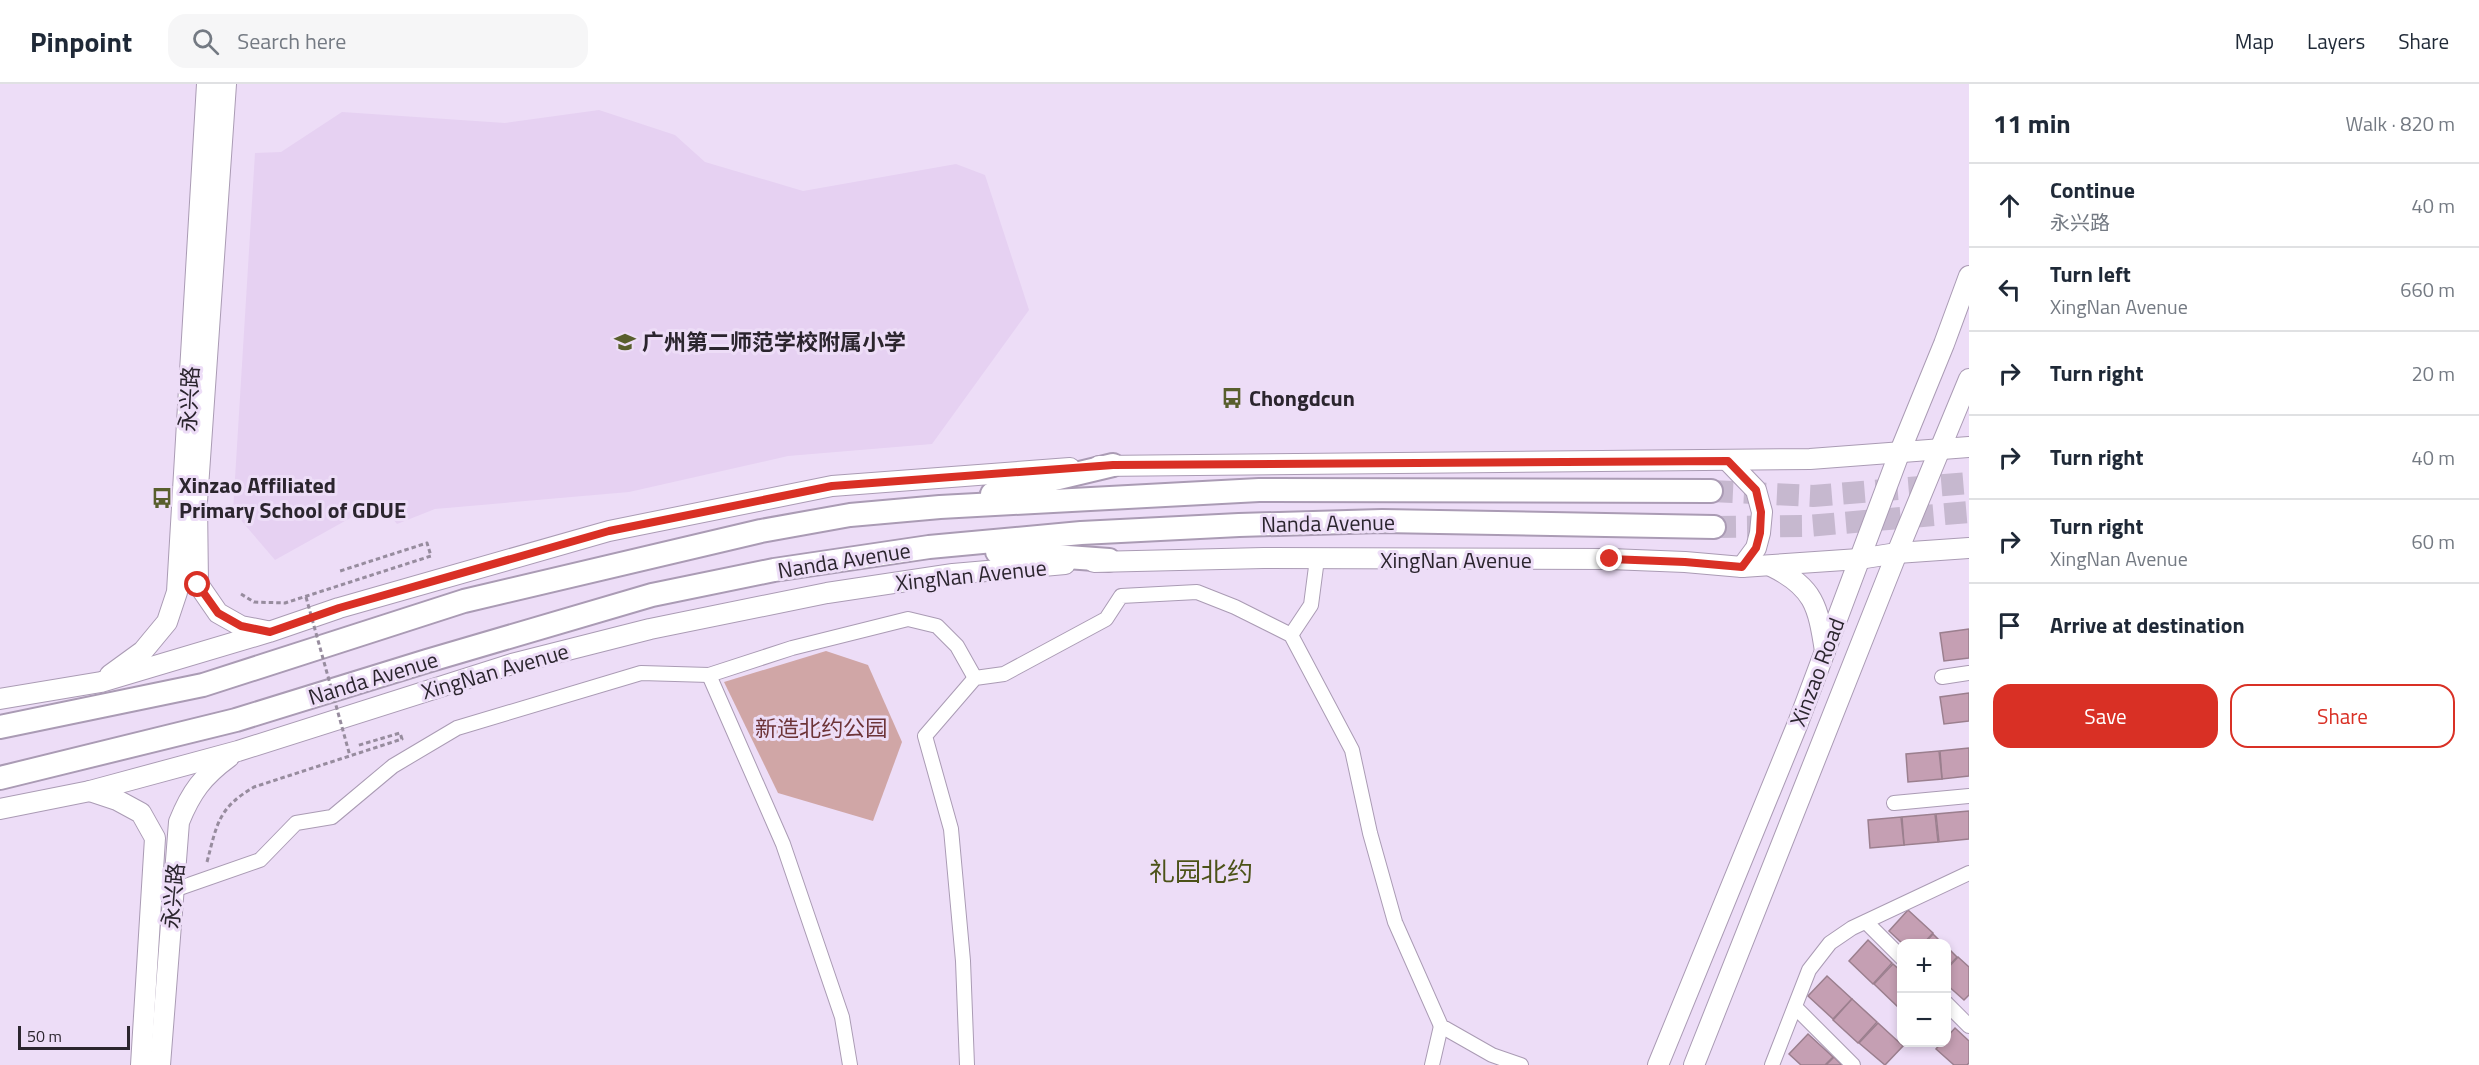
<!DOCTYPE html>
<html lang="en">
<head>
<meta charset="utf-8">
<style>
  :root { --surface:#fff; --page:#f6f6f7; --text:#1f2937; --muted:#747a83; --line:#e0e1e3; --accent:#d93025 }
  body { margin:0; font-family:"Titillium Web","Noto Sans SC",sans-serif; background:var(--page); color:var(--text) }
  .controls { position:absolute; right:18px; bottom:18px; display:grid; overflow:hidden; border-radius:12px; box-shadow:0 3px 9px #0003 }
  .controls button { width:54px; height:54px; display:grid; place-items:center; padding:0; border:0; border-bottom:2px solid var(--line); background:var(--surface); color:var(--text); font:30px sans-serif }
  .scale { position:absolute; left:18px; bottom:15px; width:112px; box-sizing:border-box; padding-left:6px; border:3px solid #2b252e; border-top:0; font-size:16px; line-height:21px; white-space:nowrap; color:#2b252e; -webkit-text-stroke:4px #edddf7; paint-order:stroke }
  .stop { position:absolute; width:18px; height:18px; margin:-14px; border:4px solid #d93025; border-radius:50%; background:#fff }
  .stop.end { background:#d93025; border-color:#fff; box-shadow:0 2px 6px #0008 }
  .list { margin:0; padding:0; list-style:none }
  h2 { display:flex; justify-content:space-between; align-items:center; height:78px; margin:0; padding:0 24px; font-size:26px }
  h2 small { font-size:20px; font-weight:400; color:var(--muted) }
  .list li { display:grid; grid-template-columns:39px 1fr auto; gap:18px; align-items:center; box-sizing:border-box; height:84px; padding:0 24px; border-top:2px solid var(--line) }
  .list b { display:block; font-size:22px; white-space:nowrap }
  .list p { margin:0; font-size:20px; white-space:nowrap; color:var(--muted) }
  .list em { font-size:20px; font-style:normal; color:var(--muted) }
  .actions { display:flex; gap:12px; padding:18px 24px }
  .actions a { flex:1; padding:14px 0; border:2px solid var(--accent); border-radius:18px; text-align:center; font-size:21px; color:var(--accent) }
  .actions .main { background:var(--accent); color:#fff }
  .icon { flex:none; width:33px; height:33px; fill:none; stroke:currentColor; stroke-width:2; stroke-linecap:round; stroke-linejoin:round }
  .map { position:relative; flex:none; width:1969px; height:981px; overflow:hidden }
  header { display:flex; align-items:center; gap:36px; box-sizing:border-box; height:84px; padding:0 30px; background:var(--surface); border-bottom:2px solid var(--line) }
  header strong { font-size:28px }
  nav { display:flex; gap:33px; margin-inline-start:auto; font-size:21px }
  .search { width:420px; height:54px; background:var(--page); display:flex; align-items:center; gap:15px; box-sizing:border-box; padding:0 21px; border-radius:18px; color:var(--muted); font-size:22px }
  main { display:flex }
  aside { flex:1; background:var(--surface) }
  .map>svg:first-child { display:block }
  .built { fill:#e6d1f2 }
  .green { fill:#d0a6a6 }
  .building { fill:#c59fb3; stroke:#9b7f8e; stroke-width:1.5 }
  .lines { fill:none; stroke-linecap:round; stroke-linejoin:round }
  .trunk-tunnel { stroke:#c6b8cf; stroke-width:22; stroke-dasharray:22 11; stroke-linecap:butt }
  .minor-casing { stroke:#aa9bb4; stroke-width:16 }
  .secondary-casing { stroke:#aa9bb4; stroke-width:22 }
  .trunk-casing { stroke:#aa9bb4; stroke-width:26 }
  .path { stroke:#978c9e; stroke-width:3; stroke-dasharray:4.5 3; stroke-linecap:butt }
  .minor { stroke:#fff; stroke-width:14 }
  .secondary { stroke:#fff; stroke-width:20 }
  .trunk { stroke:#fff; stroke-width:22 }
  .path-bridge { stroke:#978c9e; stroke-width:3; stroke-dasharray:4.5 3; stroke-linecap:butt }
  .route { stroke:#d93025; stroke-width:8 }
  .labels { text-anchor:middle; stroke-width:6; stroke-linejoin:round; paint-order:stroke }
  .poi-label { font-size:22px; font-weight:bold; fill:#2b252e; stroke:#edddf7; text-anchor:start }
  .street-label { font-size:22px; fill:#2b252e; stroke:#edddf7 }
  .park-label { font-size:22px; fill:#6d3438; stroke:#edddf7 }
  .quarter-label { font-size:26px; fill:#4c5218; stroke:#edddf7 }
</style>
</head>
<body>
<header>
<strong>Pinpoint</strong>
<div class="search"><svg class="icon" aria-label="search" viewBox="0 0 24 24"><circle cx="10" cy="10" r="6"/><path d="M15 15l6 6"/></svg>Search here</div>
<nav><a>Map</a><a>Layers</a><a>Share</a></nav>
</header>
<main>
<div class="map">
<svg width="1969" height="981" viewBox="0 0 1969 981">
  <rect width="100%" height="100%" fill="#edddf7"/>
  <path class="built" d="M 599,26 L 675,51 L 705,78 L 803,107 L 956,80 L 985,91 L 1029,226 L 932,360 L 788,372 L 629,408 L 435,425 L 397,440 L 379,418 L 275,476 L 233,427 L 255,69 L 281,68 L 342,28 L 505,39 Z"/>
  <path class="green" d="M 826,567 L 868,581 L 902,658 L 873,737 L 778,709 L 724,598 Z"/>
  <g class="building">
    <path d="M 1969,545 L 1969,574 L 1944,577 L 1940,549 Z"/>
    <path d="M 1969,609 L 1969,637 L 1944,640 L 1940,613 Z"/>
    <path d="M 1969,664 L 1969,692 L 1942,695 L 1940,667 Z"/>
    <path d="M 1939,667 L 1942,695 L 1908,698 L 1906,670 Z"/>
    <path d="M 1969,727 L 1969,755 L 1939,758 L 1936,730 Z"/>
    <path d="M 1935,730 L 1938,758 L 1904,761 L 1902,733 Z"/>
    <path d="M 1901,733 L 1904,761 L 1870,764 L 1868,736 Z"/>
    <path d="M 1908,826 L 1933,849 L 1923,860 L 1903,860 L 1889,847 Z"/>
    <path d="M 1933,850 L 1943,860 L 1924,860 Z"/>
    <path d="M 1868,856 L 1892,879 L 1873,900 L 1849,877 Z"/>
    <path d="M 1946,862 L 1957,873 L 1946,885 Z"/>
    <path d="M 1958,873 L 1969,883 L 1969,911 L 1964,916 L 1946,900 L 1946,886 Z"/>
    <path d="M 1893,880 L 1902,888 L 1902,920 L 1898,923 L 1874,900 Z"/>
    <path d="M 1827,892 L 1852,915 L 1833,935 L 1808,912 Z"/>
    <path d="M 1852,915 L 1877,938 L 1858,959 L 1833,936 Z"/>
    <path d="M 1878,939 L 1903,962 L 1885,981 L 1859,959 Z"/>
    <path d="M 1955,944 L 1969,957 L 1969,979 L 1967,981 L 1954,981 L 1936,965 L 1942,958 L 1946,958 L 1946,954 Z"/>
    <path d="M 1808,950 L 1833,973 L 1825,981 L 1801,981 L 1789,970 Z"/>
    <path d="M 1834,973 L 1842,981 L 1826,981 Z"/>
  </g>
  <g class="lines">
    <g class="trunk-tunnel">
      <path d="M 1711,407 L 1813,412 L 1969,399"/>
      <path d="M 1714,443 L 1808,442 L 1969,428"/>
    </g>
    <defs>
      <g id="minor">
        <path d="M 1291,551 L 1311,521 L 1317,475"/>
        <path d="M 709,591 L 783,760 L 842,933 L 850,981"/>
        <path d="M 1942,593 L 1969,589"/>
        <path d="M 1894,719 L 1969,712"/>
        <path d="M 166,806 L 174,806 L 260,776 L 296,739 L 332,733 L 393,682 L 457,644 L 641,589 L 709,591 L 792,564 L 908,535 L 937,542 L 957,562 L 975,594"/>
        <path d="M 1866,838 L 1902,874"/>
        <path d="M 1946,919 L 1969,942"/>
        <path d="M 1795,923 L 1853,981"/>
        <path d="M 967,981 L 963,877 L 951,745 L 925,652 L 975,594 L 1004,590 L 1106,535 L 1121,512 L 1197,508 L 1235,523 L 1291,551 L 1352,666 L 1370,749 L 1395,838 L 1441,942 L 1492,971 L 1521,981"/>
        <path d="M 1432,981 L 1441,942"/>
        <path d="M 1772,981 L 1809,886 L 1830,859 L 1852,844 L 1969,789"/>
      </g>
      <g id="secondary">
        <path d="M 226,0 L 197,418 L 198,500 L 218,529 L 241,542 L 267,547"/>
        <path d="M 1728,377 L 1756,406 L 1762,428 L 1760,449 L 1756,464 L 1742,483"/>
        <path d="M 1099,382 L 1810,375 L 1969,363"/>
        <path d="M 1094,478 L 1264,474 L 1610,475 L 1685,478 L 1742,483 L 1859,475 L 1897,469 L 1969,464"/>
        <path d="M 1771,482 C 1814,503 1818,522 1825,567"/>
        <path d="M 110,591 L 143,567 L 167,538 L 177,508 L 207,0"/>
        <path d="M 0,615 L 101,598 L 269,548 L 339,524 L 609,447 L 832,402 L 1070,384"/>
        <path d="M 90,707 L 117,716 L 141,729 L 155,754 L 141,981"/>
        <path d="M 0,725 L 90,707 L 238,667 L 512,580 L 650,545 L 827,509 L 953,490 L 1065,480"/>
        <path d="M 160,981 L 179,738 C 191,708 203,692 229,673"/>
        <path d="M 1658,981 L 1798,639 L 1899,370 L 1944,260 L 1969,192"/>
        <path d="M 1694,981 L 1897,469 L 1969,295"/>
      </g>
      <g id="trunk">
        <path d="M 992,410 L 1113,381"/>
        <path d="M 997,468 L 1109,476"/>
        <path d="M 0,643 L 203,601 L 464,517 L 761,447 L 850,431 L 940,423 L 1259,406 L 1711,407"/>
        <path d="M 0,694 L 236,636 L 427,577 L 652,511 L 774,486 L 929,463 L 1081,449 L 1239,441 L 1382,437 L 1714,443"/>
      </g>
    </defs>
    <use href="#minor" class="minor-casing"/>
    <use href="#secondary" class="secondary-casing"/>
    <use href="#trunk" class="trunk-casing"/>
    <g class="path">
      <path d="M 241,510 L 254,518 L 285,519 L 431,472 L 427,459 L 340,487"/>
      <path d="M 207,778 C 217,740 218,724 254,703 L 402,655 L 400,649 L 356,662"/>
    </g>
    <use href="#minor" class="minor"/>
    <use href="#secondary" class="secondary"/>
    <use href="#trunk" class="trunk"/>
    <path class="path-bridge" d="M 306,513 L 350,672"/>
  </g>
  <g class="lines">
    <path class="route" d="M 198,501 L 218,529 L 241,542 L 270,548 L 339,524 L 609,447 L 832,402 L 1113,381 L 1728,377 L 1756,406 L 1761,428 L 1760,449 L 1756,464 L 1742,483 L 1685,478 L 1610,475"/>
  </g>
  <defs>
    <symbol id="school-bare" viewBox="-9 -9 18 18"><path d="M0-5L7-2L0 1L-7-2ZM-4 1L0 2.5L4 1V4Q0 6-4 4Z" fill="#585e2c" stroke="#edddf7" stroke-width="2.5" paint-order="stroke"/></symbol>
    <symbol id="bus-bare" viewBox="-9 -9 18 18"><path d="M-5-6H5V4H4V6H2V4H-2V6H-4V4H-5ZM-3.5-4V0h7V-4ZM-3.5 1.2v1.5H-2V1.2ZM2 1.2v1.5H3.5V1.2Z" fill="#585e2c" stroke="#edddf7" stroke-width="2.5" paint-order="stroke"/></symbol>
  </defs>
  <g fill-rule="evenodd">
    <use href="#school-bare" x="610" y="243" width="30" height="30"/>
    <use href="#bus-bare" x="1217" y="299" width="30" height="30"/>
    <use href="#bus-bare" x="147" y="399" width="30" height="30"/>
  </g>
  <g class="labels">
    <g class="poi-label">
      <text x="642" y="266">广州第二师范学校附属小学</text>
      <text x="1249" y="322">Chongdcun</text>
      <text x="179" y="409">Xinzao Affiliated<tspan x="179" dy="25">Primary School of GDUE</tspan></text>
    </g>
    <g class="street-label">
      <text transform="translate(189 315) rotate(-87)" y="8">永兴路</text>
      <text transform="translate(1328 439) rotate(-1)" y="8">Nanda Avenue</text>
      <text transform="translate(844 476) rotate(-9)" y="8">Nanda Avenue</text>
      <text x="1456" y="484">XingNan Avenue</text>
      <text transform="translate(971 491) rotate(-6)" y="8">XingNan Avenue</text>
      <text transform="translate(495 587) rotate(-16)" y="8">XingNan Avenue</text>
      <text transform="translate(1817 588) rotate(-69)" y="8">Xinzao Road</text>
      <text transform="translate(373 594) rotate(-17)" y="8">Nanda Avenue</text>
      <text transform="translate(173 812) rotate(-85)" y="8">永兴路</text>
    </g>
    <g class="park-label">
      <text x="821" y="652">新造北约公园</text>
    </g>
    <g class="quarter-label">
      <text x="1201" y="797">礼园北约</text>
    </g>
  </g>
</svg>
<div class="controls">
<button>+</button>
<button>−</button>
</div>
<div class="scale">50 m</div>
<div class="stop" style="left:198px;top:501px"></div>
<div class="stop end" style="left:1610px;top:475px"></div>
</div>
<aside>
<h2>11 min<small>Walk · 820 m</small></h2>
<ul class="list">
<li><svg class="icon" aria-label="ahead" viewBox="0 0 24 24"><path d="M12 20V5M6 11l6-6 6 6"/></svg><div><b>Continue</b><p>永兴路</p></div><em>40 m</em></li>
<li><svg class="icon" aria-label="left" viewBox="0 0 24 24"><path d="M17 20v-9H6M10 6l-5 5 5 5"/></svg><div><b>Turn left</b><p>XingNan Avenue</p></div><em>660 m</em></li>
<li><svg class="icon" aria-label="right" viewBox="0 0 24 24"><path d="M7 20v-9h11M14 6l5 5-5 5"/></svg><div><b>Turn right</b></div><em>20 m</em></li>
<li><svg class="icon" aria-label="right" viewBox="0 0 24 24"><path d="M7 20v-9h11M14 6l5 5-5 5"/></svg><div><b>Turn right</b></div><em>40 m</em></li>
<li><svg class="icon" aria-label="right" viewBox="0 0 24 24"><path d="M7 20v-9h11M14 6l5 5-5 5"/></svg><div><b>Turn right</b><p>XingNan Avenue</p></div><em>60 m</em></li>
<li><svg class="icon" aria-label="arrive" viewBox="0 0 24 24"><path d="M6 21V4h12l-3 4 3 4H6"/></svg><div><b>Arrive at destination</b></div></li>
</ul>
<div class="actions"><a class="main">Save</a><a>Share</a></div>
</aside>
</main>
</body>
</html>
